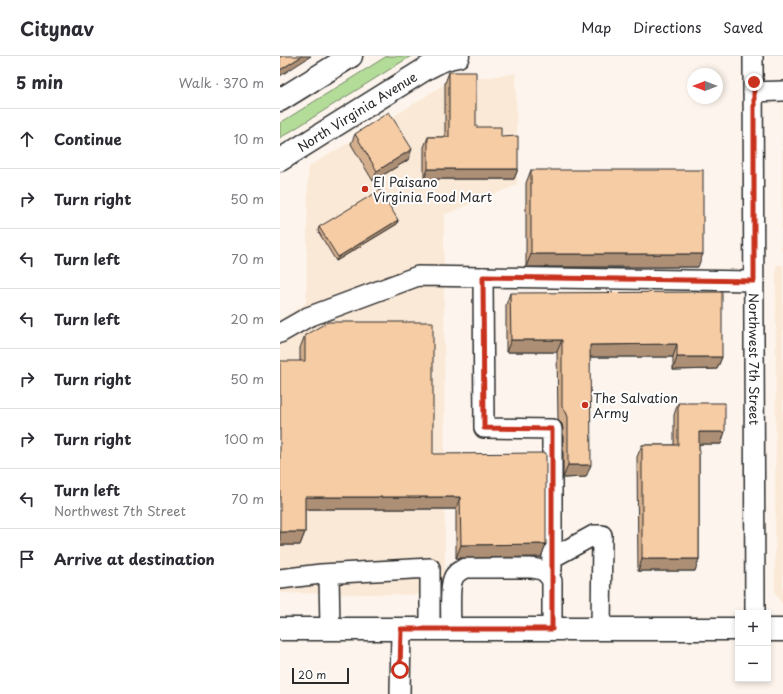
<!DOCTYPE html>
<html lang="en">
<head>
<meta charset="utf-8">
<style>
  :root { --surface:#fff; --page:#f2f2f3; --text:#2b2b33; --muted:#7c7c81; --line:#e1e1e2 }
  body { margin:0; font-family:"Playpen Sans",sans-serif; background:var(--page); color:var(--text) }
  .controls { position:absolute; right:12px; bottom:12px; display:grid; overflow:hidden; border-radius:0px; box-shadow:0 2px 6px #0003 }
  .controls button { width:36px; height:36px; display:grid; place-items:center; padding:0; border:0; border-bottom:1px solid var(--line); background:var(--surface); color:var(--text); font:20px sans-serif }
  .compass { position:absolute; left:407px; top:12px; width:36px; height:36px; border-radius:50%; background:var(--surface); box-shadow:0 2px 6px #0003; rotate:270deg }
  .scale { position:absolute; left:12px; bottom:10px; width:57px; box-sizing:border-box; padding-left:4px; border:2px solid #2b2b2b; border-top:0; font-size:11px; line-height:14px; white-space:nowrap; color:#2b2b2b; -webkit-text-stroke:3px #fff; paint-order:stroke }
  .stop { position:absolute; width:12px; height:12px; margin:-9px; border:3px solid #c8321e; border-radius:50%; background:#fff }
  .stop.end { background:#c8321e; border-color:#fff; box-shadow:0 1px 4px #0008 }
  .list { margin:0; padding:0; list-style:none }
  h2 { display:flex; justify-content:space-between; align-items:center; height:52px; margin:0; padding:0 16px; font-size:17px }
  h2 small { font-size:13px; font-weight:400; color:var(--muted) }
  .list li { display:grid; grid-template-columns:26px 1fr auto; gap:12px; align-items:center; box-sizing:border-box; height:60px; padding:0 16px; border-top:1px solid var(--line) }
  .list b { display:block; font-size:15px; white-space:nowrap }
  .list p { margin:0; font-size:13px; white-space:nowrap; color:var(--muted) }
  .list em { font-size:13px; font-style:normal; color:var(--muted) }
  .icon { flex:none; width:22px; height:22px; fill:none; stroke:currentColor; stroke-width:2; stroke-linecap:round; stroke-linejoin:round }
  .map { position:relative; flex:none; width:503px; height:638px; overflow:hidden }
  header { display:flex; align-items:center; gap:24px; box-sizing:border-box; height:56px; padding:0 20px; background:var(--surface); border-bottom:1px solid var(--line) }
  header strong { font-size:19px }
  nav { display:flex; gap:22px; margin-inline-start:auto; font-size:14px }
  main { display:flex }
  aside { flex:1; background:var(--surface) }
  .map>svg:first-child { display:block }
  .built { fill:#fbe9d7 }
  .green { fill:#b4dc99; stroke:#708462 }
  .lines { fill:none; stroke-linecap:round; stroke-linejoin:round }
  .minor-casing { stroke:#2b2b2b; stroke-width:22 }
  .major-casing { stroke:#2b2b2b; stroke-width:25 }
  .minor { stroke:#fff; stroke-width:19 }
  .major { stroke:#fff; stroke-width:22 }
  .wall { fill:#d4af8e; stroke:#2b2b2b }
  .shaded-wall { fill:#ac8f74; stroke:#2b2b2b }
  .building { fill:#f6cca5; stroke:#2b2b2b }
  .route { stroke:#c8321e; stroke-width:5 }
  .poi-dot { fill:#c8321e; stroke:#fff; stroke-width:1.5 }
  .labels { text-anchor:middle; stroke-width:4; stroke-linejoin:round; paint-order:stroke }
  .street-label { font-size:13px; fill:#2b2b2b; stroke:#fff }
  .poi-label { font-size:13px; fill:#2b2b2b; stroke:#fff; text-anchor:start }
</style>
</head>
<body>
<header>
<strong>Citynav</strong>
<nav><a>Map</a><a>Directions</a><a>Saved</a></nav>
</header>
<main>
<aside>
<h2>5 min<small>Walk · 370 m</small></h2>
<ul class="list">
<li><svg class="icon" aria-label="ahead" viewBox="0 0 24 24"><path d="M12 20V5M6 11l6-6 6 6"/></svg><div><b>Continue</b></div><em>10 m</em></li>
<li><svg class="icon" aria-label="right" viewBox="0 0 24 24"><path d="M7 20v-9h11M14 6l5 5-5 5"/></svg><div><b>Turn right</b></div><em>50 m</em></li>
<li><svg class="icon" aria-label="left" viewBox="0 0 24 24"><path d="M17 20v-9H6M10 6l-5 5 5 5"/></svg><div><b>Turn left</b></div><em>70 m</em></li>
<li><svg class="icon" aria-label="left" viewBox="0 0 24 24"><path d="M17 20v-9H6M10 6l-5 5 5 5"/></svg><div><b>Turn left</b></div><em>20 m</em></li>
<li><svg class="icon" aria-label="right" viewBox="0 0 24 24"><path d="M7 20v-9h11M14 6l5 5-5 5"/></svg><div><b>Turn right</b></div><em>50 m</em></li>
<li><svg class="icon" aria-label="right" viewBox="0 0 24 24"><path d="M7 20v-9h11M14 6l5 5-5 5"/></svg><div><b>Turn right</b></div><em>100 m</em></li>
<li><svg class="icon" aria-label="left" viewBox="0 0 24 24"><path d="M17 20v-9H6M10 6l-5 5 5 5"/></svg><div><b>Turn left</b><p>Northwest 7th Street</p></div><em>70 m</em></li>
<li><svg class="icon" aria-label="arrive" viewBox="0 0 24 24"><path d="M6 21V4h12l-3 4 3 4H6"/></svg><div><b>Arrive at destination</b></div></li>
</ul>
</aside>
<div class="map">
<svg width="503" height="638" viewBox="0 0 503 638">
  <rect width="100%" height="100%" fill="#fdf5ed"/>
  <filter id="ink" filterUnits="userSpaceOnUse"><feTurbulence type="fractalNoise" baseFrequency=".025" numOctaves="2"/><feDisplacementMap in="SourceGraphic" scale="8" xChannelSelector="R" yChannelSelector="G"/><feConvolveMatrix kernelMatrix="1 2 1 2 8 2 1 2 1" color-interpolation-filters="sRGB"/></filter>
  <g filter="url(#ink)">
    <g class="built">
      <path d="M 236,17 L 237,129 L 164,159 L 165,539 L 0,537 L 0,264 L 26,247 L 28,111 L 142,43 L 147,39 L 163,29 L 189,23 L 209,21 Z"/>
      <path d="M 503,22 L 503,194 L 501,194 Z"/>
      <path d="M 496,209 L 503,209 L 503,549 L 498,542 L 495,537 Z"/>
    </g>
    <path class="green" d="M 107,0 L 131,0 L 0,82 L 0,67 Z"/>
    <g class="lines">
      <defs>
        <g id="minor">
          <path id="s1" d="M 473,0 L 475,557"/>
          <path d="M 473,36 L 503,35"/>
          <path d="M 203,221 L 204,372 L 272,373 L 272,502"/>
          <path d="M 0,277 L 28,261 L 138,220 L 474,225"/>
          <path d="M 272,513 L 272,502 L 314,479 L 322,479 L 321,573"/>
          <path d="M 49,518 L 50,573"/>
          <path d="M 0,523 L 41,518 L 150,512 L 150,573"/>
          <path d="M 171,573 C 171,562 169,532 173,523 C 175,517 180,515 185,512 L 250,512 C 261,513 266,514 272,525 L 272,573"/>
          <path d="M 120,638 L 121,573"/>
        </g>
        <g id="major">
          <path d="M 0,44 L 71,0"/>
          <path id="s2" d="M 0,104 L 147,12 C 156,7 167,1 178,0"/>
          <path d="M 0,573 L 458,573"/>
          <path d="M 488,574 L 503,574"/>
        </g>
      </defs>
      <use href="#minor" class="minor-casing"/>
      <use href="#major" class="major-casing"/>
      <use href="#minor" class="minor"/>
      <use href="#major" class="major"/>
    </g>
    <g class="wall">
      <path d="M 169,16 L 196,71 L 221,81 L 238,113 L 234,123 L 144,123 L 144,91 L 148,81 L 165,81 L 165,27 Z"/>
      <path d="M 75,78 L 128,104 L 93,125 L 71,88 Z"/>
      <path d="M 251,114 L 418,211 L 246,211 L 246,127 Z"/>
      <path d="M 118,164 L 117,168 L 56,205 L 38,175 L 39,171 Z"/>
      <path d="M 230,237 L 442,301 L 437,313 L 393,314 L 393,301 L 310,301 L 306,421 L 283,422 L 283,373 L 282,368 L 278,364 L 277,296 L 226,296 L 226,249 Z"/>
      <path d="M 25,279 L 153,398 L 266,488 L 261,501 L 176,502 L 176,453 L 25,453 L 25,476 L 20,489 L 0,489 L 20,305 L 20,292 Z"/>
      <path d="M 398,347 L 441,388 L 419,388 L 419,503 L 415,515 L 358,515 L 357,401 L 362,389 L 394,389 L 394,359 Z"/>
    </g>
    <g class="shaded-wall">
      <path d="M 22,0 L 31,0 L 0,20 L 0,14 Z"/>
      <path d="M 132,93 L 128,104 L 93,125 L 97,115 Z"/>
      <path d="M 148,113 L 238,113 L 234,123 L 144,123 Z"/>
      <path d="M 118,164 L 117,168 L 56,205 L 58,201 Z"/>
      <path d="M 251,198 L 423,198 L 418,211 L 246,211 Z"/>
      <path d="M 231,284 L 282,284 L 277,296 L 226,296 Z"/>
      <path d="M 397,288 L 393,301 L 305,301 L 310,289 Z"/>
      <path d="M 397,301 L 442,301 L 437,313 L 393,314 Z"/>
      <path d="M 419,376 L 445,376 L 441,388 L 414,388 Z"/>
      <path d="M 288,409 L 311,409 L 306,421 L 283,422 Z"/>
      <path d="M 25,441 L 180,441 L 176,453 L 20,453 Z"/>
      <path d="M 0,476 L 25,476 L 20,489 L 0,489 Z"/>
      <path d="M 266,488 L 261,501 L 176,502 L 181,489 Z"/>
      <path d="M 362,503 L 419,503 L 415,515 L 358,515 Z"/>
    </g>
    <g class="building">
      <path d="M 0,0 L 22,0 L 0,14 Z"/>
      <path d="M 169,16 L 196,16 L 196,71 L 221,71 L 221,81 L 238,80 L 238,113 L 148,113 L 148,81 L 169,81 Z"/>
      <path d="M 109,56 L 132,93 L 97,115 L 75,78 Z"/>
      <rect x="251" y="114" width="172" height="84"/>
      <path d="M 100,134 L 118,164 L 58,201 L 39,171 Z"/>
      <path d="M 442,236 L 442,301 L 397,301 L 397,288 L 310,289 L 311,409 L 288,409 L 288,361 L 286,356 L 282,351 L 282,284 L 231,284 L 230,237 Z"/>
      <path d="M 48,266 L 153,266 L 153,398 L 266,397 L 266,488 L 181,489 L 180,441 L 25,441 L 25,476 L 0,476 L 0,305 L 25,305 L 25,279 Z"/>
      <path d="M 398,347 L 445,347 L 445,376 L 419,376 L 419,503 L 362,503 L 362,389 L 398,389 Z"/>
    </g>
  </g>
  <g class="lines" filter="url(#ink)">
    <path class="route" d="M 120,614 L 121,573 L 272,573 L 272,373 L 204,372 L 203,221 L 474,225 L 474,26"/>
  </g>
  <g class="poi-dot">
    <circle cx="85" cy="133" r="4"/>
    <circle cx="305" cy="349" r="4"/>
  </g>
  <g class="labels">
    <g class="street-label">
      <text dy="5" stroke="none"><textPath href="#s2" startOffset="91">North Virginia Avenue</textPath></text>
      <text dy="5" stroke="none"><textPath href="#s1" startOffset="303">Northwest 7th Street</textPath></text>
    </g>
    <g class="poi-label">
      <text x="93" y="131">El Paisano<tspan x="93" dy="15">Virginia Food Mart</tspan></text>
      <text x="313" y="347">The Salvation<tspan x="313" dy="15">Army</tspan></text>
    </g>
  </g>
</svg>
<div class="controls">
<button>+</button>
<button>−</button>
</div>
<svg class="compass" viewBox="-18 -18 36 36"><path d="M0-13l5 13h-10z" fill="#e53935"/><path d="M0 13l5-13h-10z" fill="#7c7c81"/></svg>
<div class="scale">20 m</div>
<div class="stop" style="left:120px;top:614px"></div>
<div class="stop end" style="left:474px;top:26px"></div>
</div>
</main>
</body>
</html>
